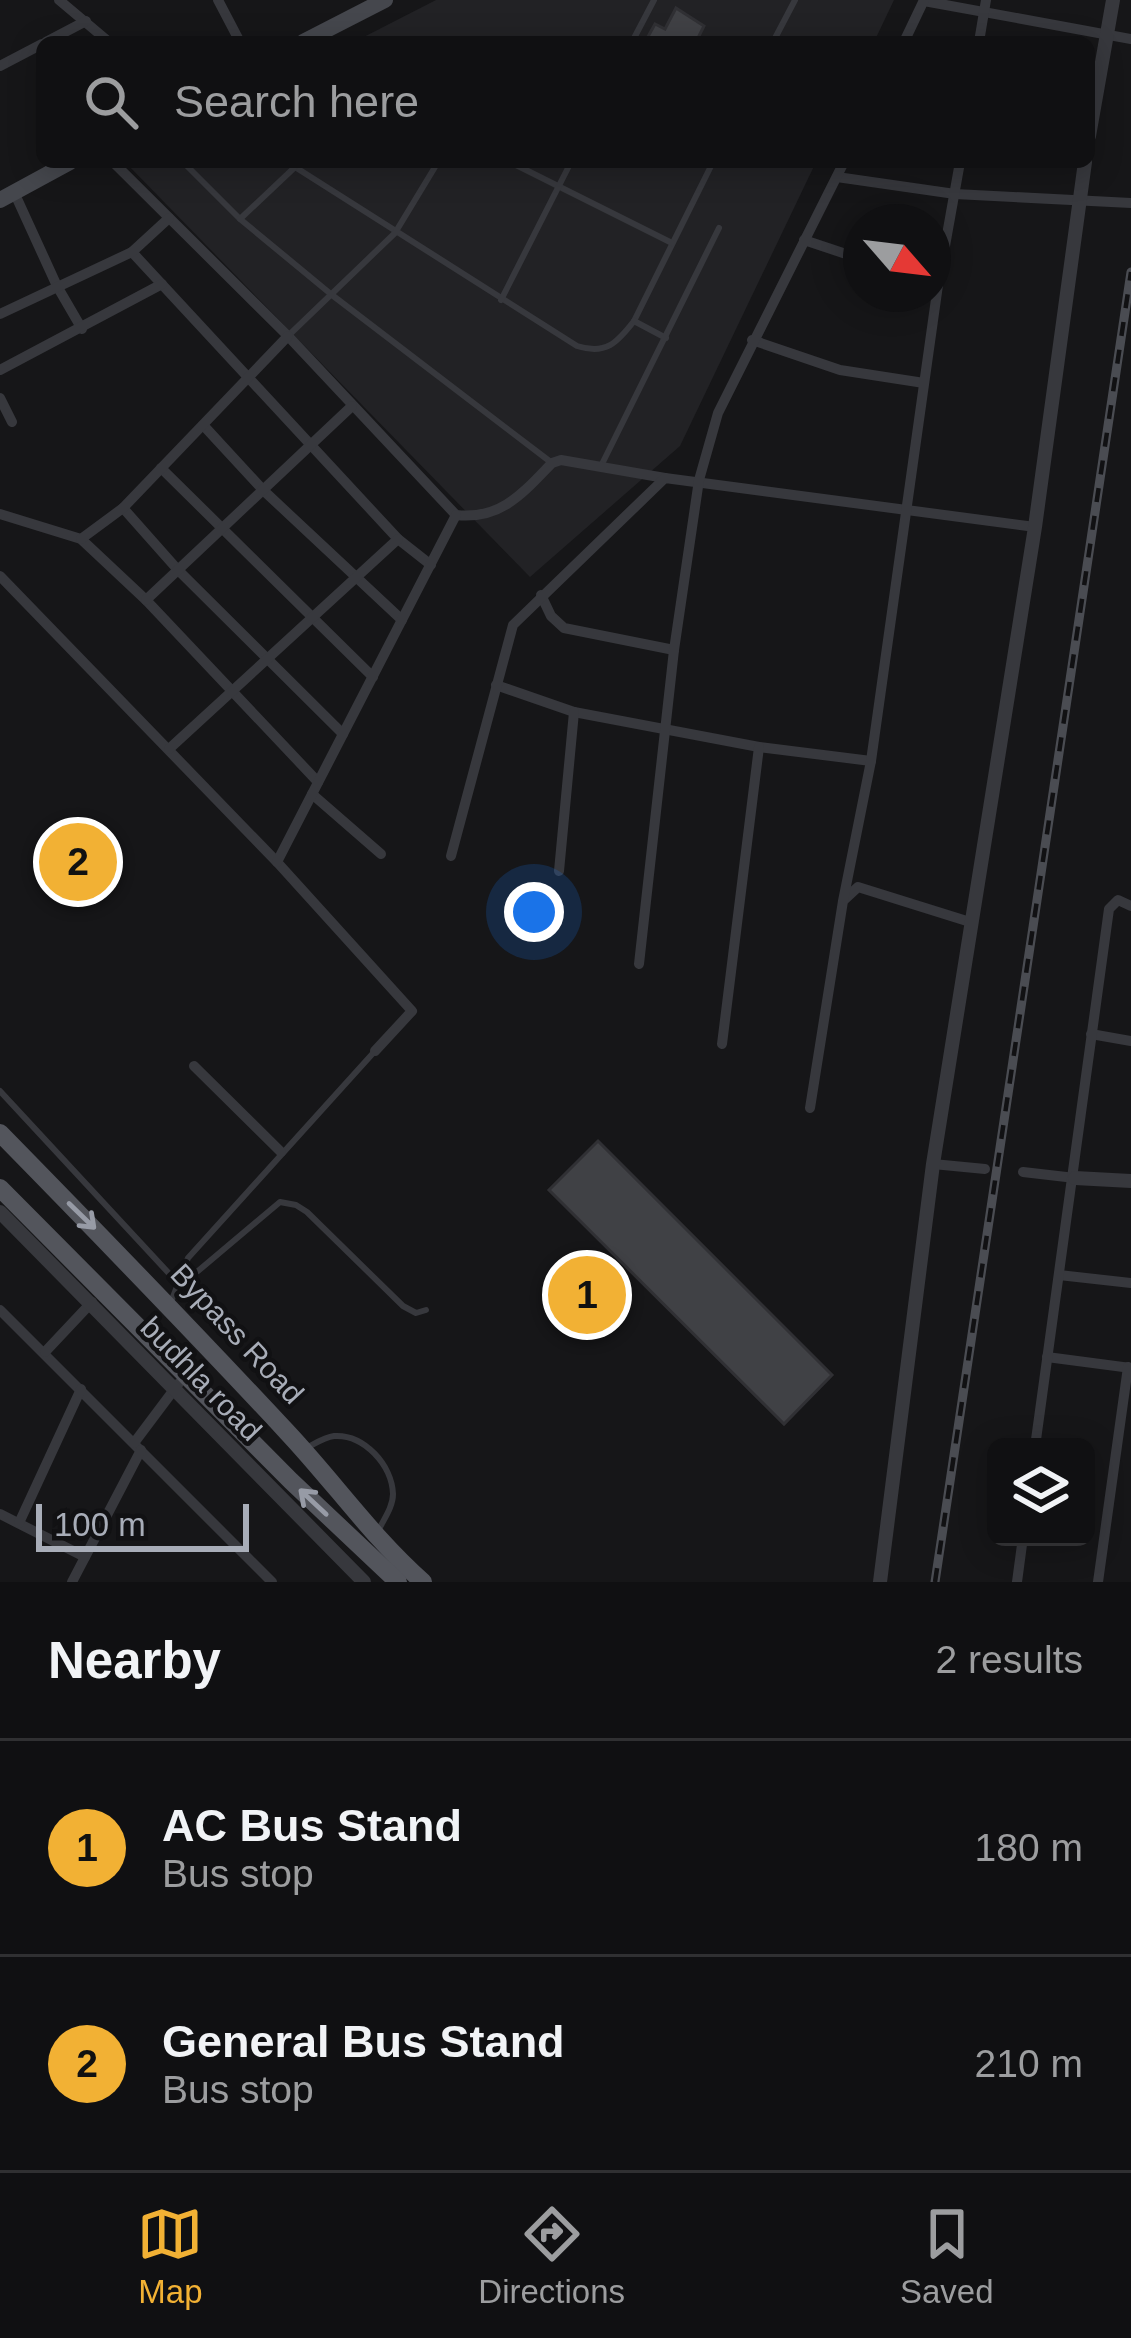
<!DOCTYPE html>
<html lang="en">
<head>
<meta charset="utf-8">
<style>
  :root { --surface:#101012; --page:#1e1e20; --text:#f1f3f6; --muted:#9c9d9f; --line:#303032; --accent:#f2b134 }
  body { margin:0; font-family:Arial,sans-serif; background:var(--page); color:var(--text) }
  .controls { position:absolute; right:36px; bottom:36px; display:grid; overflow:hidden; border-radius:18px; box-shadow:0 6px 30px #0003 }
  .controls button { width:108px; height:108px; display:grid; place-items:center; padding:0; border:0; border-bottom:3px solid var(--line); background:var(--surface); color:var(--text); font:60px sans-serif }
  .compass { position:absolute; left:843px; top:204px; width:108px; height:108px; border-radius:50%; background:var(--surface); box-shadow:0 6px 30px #0003; rotate:118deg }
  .scale { position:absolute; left:36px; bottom:30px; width:213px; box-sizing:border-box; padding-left:12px; border:6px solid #a8adb8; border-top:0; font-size:33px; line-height:42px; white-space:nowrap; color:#a8adb8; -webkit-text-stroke:9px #111113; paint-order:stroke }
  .you { position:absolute; left:534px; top:912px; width:42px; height:42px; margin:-30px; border:9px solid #fff; border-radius:50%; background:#1a73e8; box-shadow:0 0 0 18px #1a73e833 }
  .badge { display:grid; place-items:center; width:78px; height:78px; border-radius:50%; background:var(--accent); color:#111; font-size:39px; font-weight:700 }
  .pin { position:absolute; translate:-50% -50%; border:6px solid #fff; box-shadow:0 3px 12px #0006 }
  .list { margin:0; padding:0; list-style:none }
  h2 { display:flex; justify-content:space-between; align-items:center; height:156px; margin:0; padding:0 48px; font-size:51px }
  h2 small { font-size:39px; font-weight:400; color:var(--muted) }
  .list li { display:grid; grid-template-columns:78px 1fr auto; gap:36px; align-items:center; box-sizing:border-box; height:216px; padding:0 48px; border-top:3px solid var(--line) }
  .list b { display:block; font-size:45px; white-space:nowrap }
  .list p { margin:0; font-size:39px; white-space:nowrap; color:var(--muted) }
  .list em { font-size:39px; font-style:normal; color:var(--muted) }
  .icon { flex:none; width:66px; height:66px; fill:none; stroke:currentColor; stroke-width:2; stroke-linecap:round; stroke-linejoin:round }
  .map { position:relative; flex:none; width:1131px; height:1582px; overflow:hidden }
  .search { position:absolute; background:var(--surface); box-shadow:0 6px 30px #0003; left:36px; right:36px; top:36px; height:132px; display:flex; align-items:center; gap:30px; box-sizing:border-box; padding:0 42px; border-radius:18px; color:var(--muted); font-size:45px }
  .sheet { height:588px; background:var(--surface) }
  nav { display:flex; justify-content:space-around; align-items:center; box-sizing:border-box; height:168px; border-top:3px solid var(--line); background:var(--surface); font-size:33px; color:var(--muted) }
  nav a { display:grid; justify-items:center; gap:6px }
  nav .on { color:var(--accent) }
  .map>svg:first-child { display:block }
  .built { fill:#222225 }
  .building { fill:#404145; stroke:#303034; stroke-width:3 }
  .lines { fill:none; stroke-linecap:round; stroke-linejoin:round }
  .service { stroke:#37383d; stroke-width:6 }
  .minor { stroke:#37383d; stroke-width:10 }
  .tertiary { stroke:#37383d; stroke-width:14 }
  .secondary { stroke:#45474d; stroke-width:16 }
  .primary { stroke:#53555c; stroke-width:18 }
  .rail-casing { stroke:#4a4c52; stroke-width:9 }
  .rail { stroke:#111113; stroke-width:4.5; stroke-dasharray:14; stroke-linecap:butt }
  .oneway { stroke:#979ba6 }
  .labels { text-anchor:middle; stroke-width:9; stroke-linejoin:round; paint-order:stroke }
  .street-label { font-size:30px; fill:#a8adb8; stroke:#111113 }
</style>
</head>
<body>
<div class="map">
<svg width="1131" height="1582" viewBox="0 0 1131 1582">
  <rect width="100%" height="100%" fill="#161618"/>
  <g class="built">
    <path d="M 436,0 L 894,0 L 874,42 L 354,42 Z"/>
    <path d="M 125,162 L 816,162 L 680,446 L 530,577 Z"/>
  </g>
  <g class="building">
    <path d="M 676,8 L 704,26 L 696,42 L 645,42 L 655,24 L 665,29 Z"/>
    <path d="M 598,1141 L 832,1375 L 784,1424 L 549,1190 Z"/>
  </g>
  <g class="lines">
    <g class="service">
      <path d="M 632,42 L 654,0"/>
      <path d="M 773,42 L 795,0"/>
      <path d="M 183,162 L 240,219"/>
      <path d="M 298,162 L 295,167 L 577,346 C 606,355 617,343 634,321 L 713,162"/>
      <path d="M 510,162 L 672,243"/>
      <path d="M 294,168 L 240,219 L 332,295 L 552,463"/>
      <path d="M 501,300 L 571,162"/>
      <path d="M 634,321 L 666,338"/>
      <path d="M 289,335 L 395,233 L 438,162"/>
      <path d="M 602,464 L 719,228"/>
      <path d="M 0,1091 L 176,1281 L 198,1271 L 280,1202 L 296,1205 L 307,1212 L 403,1306 L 416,1313 L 426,1310"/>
      <path d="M 171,1302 L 188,1258 L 375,1051"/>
      <path d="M 306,1448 C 314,1444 325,1437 334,1436 C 364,1434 392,1465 393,1494 C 393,1507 384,1519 378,1531"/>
    </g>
    <g class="minor">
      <path d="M 59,0 L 109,42"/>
      <path d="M 218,0 L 240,42"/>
      <path d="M 924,1 L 1131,39"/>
      <path d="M 46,42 L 86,21"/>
      <path d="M 904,42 L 924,0"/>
      <path d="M 979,42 L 986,0"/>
      <path d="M 0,66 L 42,44"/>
      <path d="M 113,162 L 288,336 L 456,515 C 501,520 523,493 552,463 L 561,460 L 665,478"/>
      <path d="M 837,177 L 955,194 L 1131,203"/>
      <path d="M 14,192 L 57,286 L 82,329"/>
      <path d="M 804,240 L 861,259"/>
      <path d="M 132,252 L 398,539 L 431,565"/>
      <path d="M 0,314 L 132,252 L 169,218"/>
      <path d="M 752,340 L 840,370 L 924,383"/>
      <path d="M 0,370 L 162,284"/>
      <path d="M 0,398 L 12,422"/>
      <path d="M 204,426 L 263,490 L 402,620"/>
      <path d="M 161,468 L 373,677"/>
      <path d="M 123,508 L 178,570 L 343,734"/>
      <path d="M 0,514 L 81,539 L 146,600 L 318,782"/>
      <path d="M 81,539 L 123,508 L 288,336"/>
      <path d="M 0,576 L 277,862 L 412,1011 L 375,1051"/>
      <path d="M 541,595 L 551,616 L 564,628 L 674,650"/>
      <path d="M 146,600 L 352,406"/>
      <path d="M 496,685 L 574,712 L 759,747 L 871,761"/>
      <path d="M 169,749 L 398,539"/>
      <path d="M 312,794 L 381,854"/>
      <path d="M 451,856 L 513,625 L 665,478 L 1035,527"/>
      <path d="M 277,862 L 456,515"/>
      <path d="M 559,871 L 574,712"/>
      <path d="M 845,899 L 858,887 L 970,922"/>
      <path d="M 639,964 L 674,650 L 699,480 L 718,413 L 844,162"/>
      <path d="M 1091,1034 L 1131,1041"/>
      <path d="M 722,1044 L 759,747"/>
      <path d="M 194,1066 L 281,1152"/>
      <path d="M 810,1108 L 843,901 L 871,761 L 938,285 L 960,162"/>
      <path d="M 933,1164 L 985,1169"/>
      <path d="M 1023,1172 L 1075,1178"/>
      <path d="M 1059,1275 L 1131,1283"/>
      <path d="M 0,1310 L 272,1582"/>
      <path d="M 45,1352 L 92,1302"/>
      <path d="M 1047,1357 L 1131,1368"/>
      <path d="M 134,1443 L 179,1383"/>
      <path d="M 1035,1447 L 1109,909 L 1118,900 L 1131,906"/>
      <path d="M 0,1514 L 85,1557"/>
      <path d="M 19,1523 L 81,1389"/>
      <path d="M 72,1582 L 141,1450"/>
      <path d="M 1017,1582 L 1023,1537"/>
      <path d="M 1098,1582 L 1128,1367"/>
    </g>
    <g class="tertiary">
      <path d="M 1089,136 L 1113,0"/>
      <path d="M 1075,1178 L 1131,1181"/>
      <path d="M 0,1212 L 364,1582"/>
      <path d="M 880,1582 L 933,1164 L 1035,527 L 1085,162"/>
    </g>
    <g class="secondary">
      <path d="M 303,42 L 385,0"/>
      <path d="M 0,200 L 70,162"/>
    </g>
    <g class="primary">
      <path d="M 0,1133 C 97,1232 193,1331 287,1432 C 334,1482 372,1537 423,1582"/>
      <path d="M 0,1188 L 291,1481 L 398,1582"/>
    </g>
    <defs>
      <path id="rail" d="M 935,1582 L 1131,272"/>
    </defs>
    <use href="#rail" class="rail-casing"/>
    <use href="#rail" class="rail"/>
  </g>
  <defs><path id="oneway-shaft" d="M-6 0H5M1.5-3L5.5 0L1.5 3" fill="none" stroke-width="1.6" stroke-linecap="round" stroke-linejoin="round" transform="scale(3)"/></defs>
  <g class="oneway">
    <use href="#oneway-shaft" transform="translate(82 1216) rotate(44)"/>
    <use href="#oneway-shaft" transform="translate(313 1502) rotate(-137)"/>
  </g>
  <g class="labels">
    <g class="street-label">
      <text transform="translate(237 1334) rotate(47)" y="10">Bypass Road</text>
      <text transform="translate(201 1379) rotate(46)" y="10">budhla road</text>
    </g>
  </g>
</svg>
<div class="controls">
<button><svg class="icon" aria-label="layers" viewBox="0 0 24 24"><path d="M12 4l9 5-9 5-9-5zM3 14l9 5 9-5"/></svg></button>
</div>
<svg class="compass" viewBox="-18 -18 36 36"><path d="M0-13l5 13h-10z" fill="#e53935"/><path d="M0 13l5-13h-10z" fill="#9c9d9f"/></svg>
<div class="scale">100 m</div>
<div class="you"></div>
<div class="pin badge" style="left:587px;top:1295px">1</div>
<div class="pin badge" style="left:78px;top:862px">2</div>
<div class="search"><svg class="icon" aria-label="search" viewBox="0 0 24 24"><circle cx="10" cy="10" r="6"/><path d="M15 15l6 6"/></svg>Search here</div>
</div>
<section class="sheet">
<h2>Nearby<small>2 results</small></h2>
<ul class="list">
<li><span class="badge">1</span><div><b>AC Bus Stand</b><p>Bus stop</p></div><em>180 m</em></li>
<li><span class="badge">2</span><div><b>General Bus Stand</b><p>Bus stop</p></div><em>210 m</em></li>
</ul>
</section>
<nav>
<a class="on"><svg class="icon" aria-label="map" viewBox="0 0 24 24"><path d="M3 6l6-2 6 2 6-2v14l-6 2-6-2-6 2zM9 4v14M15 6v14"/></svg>Map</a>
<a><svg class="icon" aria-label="directions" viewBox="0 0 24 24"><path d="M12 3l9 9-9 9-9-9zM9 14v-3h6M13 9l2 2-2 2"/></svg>Directions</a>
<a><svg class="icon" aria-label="saved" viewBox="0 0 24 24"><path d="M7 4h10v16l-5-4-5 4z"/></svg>Saved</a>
</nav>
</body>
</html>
